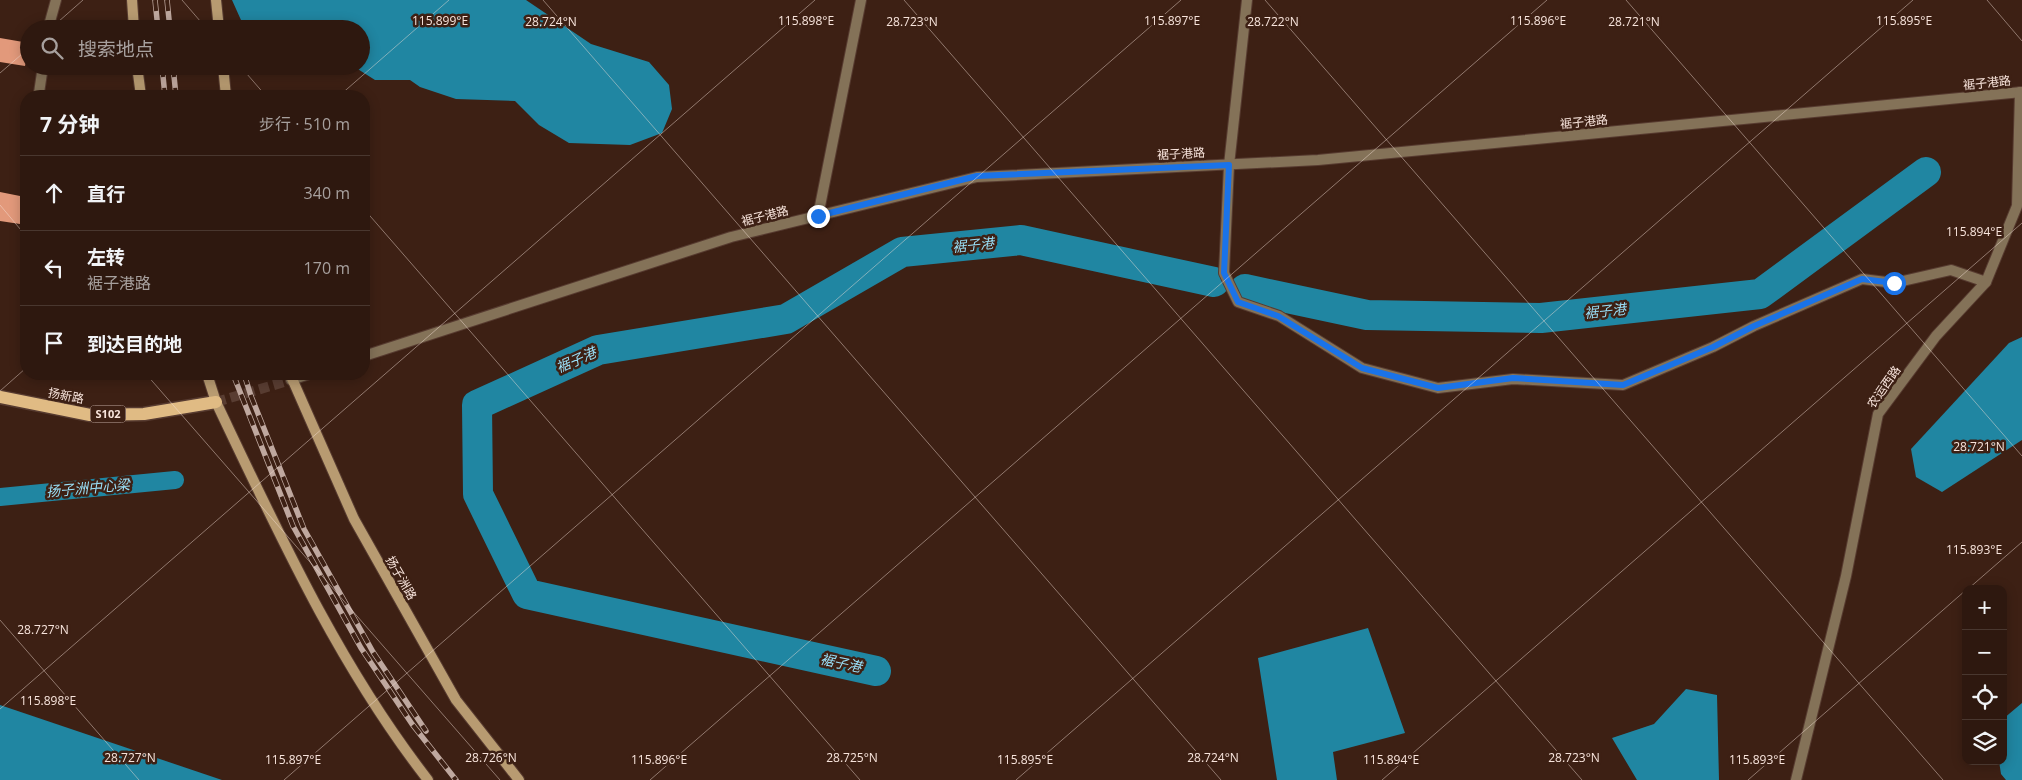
<!DOCTYPE html>
<html lang="zh">
<head>
<meta charset="utf-8">
<style>
  :root { --surface:#2e180f; --page:#362118; --text:#f1f3f6; --muted:#a7a09e; --line:#49372f }
  body { margin:0; font-family:"Open Sans","Noto Sans SC",sans-serif; background:var(--page); color:var(--text) }
  .controls { position:absolute; right:15px; bottom:15px; display:grid; overflow:hidden; border-radius:10px; box-shadow:0 2px 12px #0003 }
  .controls button { width:45px; height:45px; display:grid; place-items:center; padding:0; border:0; border-bottom:1px solid var(--line); background:var(--surface); color:var(--text); font:25px sans-serif }
  .stop { position:absolute; width:15px; height:15px; margin:-11px; border:4px solid #1a73e8; border-radius:50%; background:#fff }
  .stop.end { background:#1a73e8; border-color:#fff; box-shadow:0 1px 5px #0008 }
  .list { margin:0; padding:0; list-style:none }
  h2 { display:flex; justify-content:space-between; align-items:center; height:65px; margin:0; padding:0 20px; font-size:21px }
  h2 small { font-size:16px; font-weight:400; color:var(--muted) }
  .list li { display:grid; grid-template-columns:32px 1fr auto; gap:15px; align-items:center; box-sizing:border-box; height:75px; padding:0 20px; border-top:1px solid var(--line) }
  .list b { display:block; font-size:19px; white-space:nowrap }
  .list p { margin:0; font-size:16px; white-space:nowrap; color:var(--muted) }
  .list em { font-size:16px; font-style:normal; color:var(--muted) }
  .icon { flex:none; width:28px; height:28px; fill:none; stroke:currentColor; stroke-width:2; stroke-linecap:round; stroke-linejoin:round }
  .map { position:relative; flex:none; width:2022px; height:780px; overflow:hidden }
  .search { position:absolute; background:var(--surface); box-shadow:0 2px 12px #0003; left:20px; top:20px; width:350px; height:55px; display:flex; align-items:center; gap:12px; box-sizing:border-box; padding:0 18px; border-radius:28px; color:var(--muted); font-size:19px }
  .panel { position:absolute; background:var(--surface); box-shadow:0 2px 12px #0003; left:20px; top:90px; width:350px; height:290px; border-radius:20px }
  .map>svg:first-child { display:block }
  .water { fill:#2086a2 }
  .lines { fill:none; stroke-linecap:round; stroke-linejoin:round }
  .canal { stroke:#2086a2; stroke-width:18 }
  .river { stroke:#2086a2; stroke-width:30 }
  .building { fill:#e2997b }
  .secondary-tunnel { stroke:#593d32; stroke-width:10; stroke-dasharray:10 5; stroke-linecap:butt }
  .minor-casing { stroke:#573b30; stroke-width:12 }
  .secondary-casing { stroke:#573b30; stroke-width:12 }
  .primary-casing { stroke:#573b30; stroke-width:15 }
  .minor { stroke:#847258; stroke-width:10 }
  .secondary { stroke:#b89b71; stroke-width:10 }
  .primary { stroke:#e0bb84; stroke-width:12 }
  .rail-casing { stroke:#bfa89f; stroke-width:5.5 }
  .rail { stroke:#3d2014; stroke-width:4; stroke-dasharray:11; stroke-linecap:butt }
  .route { stroke:#1a73e8; stroke-width:6 }
  .ticks { fill:none; stroke:#f8e4dc; stroke-width:1; stroke-opacity:0.45 }
  .labels { text-anchor:middle; stroke-width:5; stroke-linejoin:round; paint-order:stroke }
  .shield { fill:#3d2014; stroke:#c0a9a0; stroke-width:1 }
  .shield-label { font-size:11px; font-weight:bold; fill:#f8e4dc }
  .street-label { font-size:12px; fill:#f8e4dc; stroke:#3d2014 }
  .water-label { font-size:14px; font-style:italic; fill:#99def6; stroke:#3d2014 }
  .ticks-label { font-size:12px; text-anchor:middle; fill:#f8e4dc; stroke:#3d2014; stroke-width:5; stroke-linejoin:round; paint-order:stroke }
</style>
</head>
<body>
<div class="map">
<svg width="2022" height="780" viewBox="0 0 2022 780">
  <rect width="100%" height="100%" fill="#3d2014"/>
  <g class="water">
    <path d="M 232,0 L 526,0 L 591,44 L 649,62 L 669,85 L 672,109 L 662,133 L 630,145 L 569,143 L 539,125 L 515,101 L 456,99 L 420,87 L 410,80 L 375,80 L 353,66 L 361,66 L 361,29 L 245,29 Z"/>
    <path d="M 2022,337 L 2022,440 L 1942,492 L 1916,477 L 1911,449 L 2009,343 Z"/>
    <path d="M 1368,628 L 1405,733 L 1333,752 L 1337,780 L 1277,780 L 1258,658 Z"/>
    <path d="M 1686,689 L 1717,695 L 1719,780 L 1637,780 L 1612,738 L 1654,724 Z"/>
    <path d="M 2022,703 L 2022,780 L 2006,780 L 2001,774 L 1999,761 L 2003,761 L 2003,719 Z"/>
    <path d="M 0,705 L 222,780 L 0,780 Z"/>
  </g>
  <g class="lines">
    <path class="canal" d="M 0,497 L 175,480"/>
    <g class="river">
      <path d="M 1245,289 L 1367,315 L 1541,318 L 1760,294 L 1926,172"/>
      <path d="M 876,671 L 527,594 L 478,494 L 477,405 L 598,350 L 786,319 L 902,252 L 1021,240 L 1214,282"/>
    </g>
  </g>
  <g class="building">
    <path d="M 0,38 L 29,43 L 25,66 L 0,62 Z"/>
    <path d="M 0,192 L 25,197 L 20,224 L 0,221 Z"/>
  </g>
  <g class="lines">
    <path class="secondary-tunnel" d="M 216,402 L 291,380"/>
    <defs>
      <g id="minor">
        <path d="M 1247,0 L 1229,165 L 1224,273 L 1238,302 L 1279,316 L 1362,368 L 1438,388 L 1513,379 L 1623,385 L 1713,347 L 1754,326 L 1862,279 L 1894,283 L 1951,270 L 1986,282"/>
        <path d="M 48,29 L 56,0"/>
        <path d="M 39,93 L 43,66"/>
        <path d="M 818,216 L 861,0"/>
        <path d="M 364,356 L 731,237 L 977,177 L 1318,160 L 2022,92"/>
        <path d="M 291,380 L 309,374"/>
        <path d="M 1796,780 L 1846,576 L 1878,414 L 1936,336 L 1986,282 L 2017,206 L 2020,92"/>
      </g>
      <g id="secondary">
        <path d="M 132,0 L 134,29"/>
        <path d="M 216,0 L 219,29"/>
        <path d="M 137,66 L 141,96"/>
        <path d="M 223,66 L 226,96"/>
        <path d="M 207,374 L 216,402 C 278,532 339,666 428,780"/>
        <path d="M 290,374 L 354,519 L 456,700 L 519,780"/>
      </g>
      <path id="primary" d="M 0,397 L 90,415 L 144,414 L 216,402"/>
    </defs>
    <use href="#minor" class="minor-casing"/>
    <use href="#secondary" class="secondary-casing"/>
    <use href="#primary" class="primary-casing"/>
    <use href="#minor" class="minor"/>
    <use href="#secondary" class="secondary"/>
    <use href="#primary" class="primary"/>
    <defs>
      <g id="rail">
        <path d="M 155,0 L 158,29"/>
        <path d="M 167,0 L 170,29"/>
        <path d="M 162,66 L 165,96"/>
        <path d="M 173,66 L 176,96"/>
        <path d="M 233,374 L 293,526 L 361,648 L 412,724 L 456,780"/>
        <path d="M 244,374 L 251,396 L 304,529 L 373,652 L 426,731"/>
      </g>
    </defs>
    <use href="#rail" class="rail-casing"/>
    <use href="#rail" class="rail"/>
  </g>
  <g class="lines">
    <path class="route" d="M 818,216 L 977,176 L 1229,165 L 1224,273 L 1238,302 L 1278,316 L 1362,368 L 1438,388 L 1513,378 L 1623,385 L 1713,347 L 1754,326 L 1862,279 L 1894,283"/>
  </g>
  <path class="ticks" d="M 182,0 L 207,29M 543,0 L 1221,780M 904,0 L 1582,780M 1265,0 L 1943,780M 1626,0 L 2022,456M 1987,0 L 2022,41M 50,29 L 83,0M 240,66 L 266,96M 0,73 L 29,48M 339,96 L 449,0M 0,205 L 26,236M 364,209 L 860,780M 146,374 L 500,780M 0,391 L 26,368M 1968,589 L 2022,542M 0,620 L 139,780M 0,709 L 815,0M 284,780 L 1181,0M 650,780 L 1547,0M 1016,780 L 1913,0M 1382,780 L 2022,223M 1748,780 L 1966,590"/>
  <g class="labels">
    <rect class="shield" x="90.5" y="405.5" width="35" height="17" rx="4"/>
    <g class="shield-label">
      <text x="108" y="418">S102</text>
    </g>
    <g class="street-label">
      <text transform="translate(1987 83) rotate(-6)" y="4">裾子港路</text>
      <text transform="translate(1584 122) rotate(-6)" y="4">裾子港路</text>
      <text transform="translate(1181 154) rotate(-3)" y="4">裾子港路</text>
      <text transform="translate(765 216) rotate(-14)" y="4">裾子港路</text>
      <text transform="translate(1884 387) rotate(-55)" y="4">农运西路</text>
      <text transform="translate(66 396) rotate(11)" y="4">扬新路</text>
      <text transform="translate(401 578) rotate(60)" y="4">扬子洲路</text>
    </g>
    <g class="water-label">
      <text transform="translate(973 245) rotate(-6)" y="5">裾子港</text>
      <text transform="translate(1605 311) rotate(-6)" y="5">裾子港</text>
      <text transform="translate(576 360) rotate(-24)" y="5">裾子港</text>
      <text transform="translate(88 488) rotate(-5)" y="5">扬子洲中心梁</text>
      <text transform="translate(841 663) rotate(12)" y="5">裾子港</text>
    </g>
  </g>
  <g class="ticks-label">
    <text x="440" y="25">115.899°E</text>
    <text x="806" y="25">115.898°E</text>
    <text x="1172" y="25">115.897°E</text>
    <text x="1538" y="25">115.896°E</text>
    <text x="1904" y="25">115.895°E</text>
    <text x="1273" y="26">28.722°N</text>
    <text x="1634" y="26">28.721°N</text>
    <text x="551" y="26">28.724°N</text>
    <text x="912" y="26">28.723°N</text>
    <text x="1974" y="236">115.894°E</text>
    <text x="1979" y="451">28.721°N</text>
    <text x="1974" y="554">115.893°E</text>
    <text x="43" y="634">28.727°N</text>
    <text x="48" y="705">115.898°E</text>
    <text x="130" y="762">28.727°N</text>
    <text x="491" y="762">28.726°N</text>
    <text x="852" y="762">28.725°N</text>
    <text x="1213" y="762">28.724°N</text>
    <text x="1574" y="762">28.723°N</text>
    <text x="293" y="764">115.897°E</text>
    <text x="659" y="764">115.896°E</text>
    <text x="1025" y="764">115.895°E</text>
    <text x="1391" y="764">115.894°E</text>
    <text x="1757" y="764">115.893°E</text>
  </g>
</svg>
<div class="controls">
<button>+</button>
<button>−</button>
<button><svg class="icon" aria-label="locate" viewBox="0 0 24 24"><circle cx="12" cy="12" r="6"/><path d="M12 2v4M12 18v4M2 12h4M18 12h4"/></svg></button>
<button><svg class="icon" aria-label="layers" viewBox="0 0 24 24"><path d="M12 4l9 5-9 5-9-5zM3 14l9 5 9-5"/></svg></button>
</div>
<div class="stop" style="left:1894px;top:283px"></div>
<div class="stop end" style="left:818px;top:216px"></div>
<div class="search"><svg class="icon" aria-label="search" viewBox="0 0 24 24"><circle cx="10" cy="10" r="6"/><path d="M15 15l6 6"/></svg>搜索地点</div>
<section class="panel">
<h2>7 分钟<small>步行 · 510 m</small></h2>
<ul class="list">
<li><svg class="icon" aria-label="ahead" viewBox="0 0 24 24"><path d="M12 20V5M6 11l6-6 6 6"/></svg><div><b>直行</b></div><em>340 m</em></li>
<li><svg class="icon" aria-label="left" viewBox="0 0 24 24"><path d="M17 20v-9H6M10 6l-5 5 5 5"/></svg><div><b>左转</b><p>裾子港路</p></div><em>170 m</em></li>
<li><svg class="icon" aria-label="arrive" viewBox="0 0 24 24"><path d="M6 21V4h12l-3 4 3 4H6"/></svg><div><b>到达目的地</b></div></li>
</ul>
</section>
</div>
</body>
</html>
